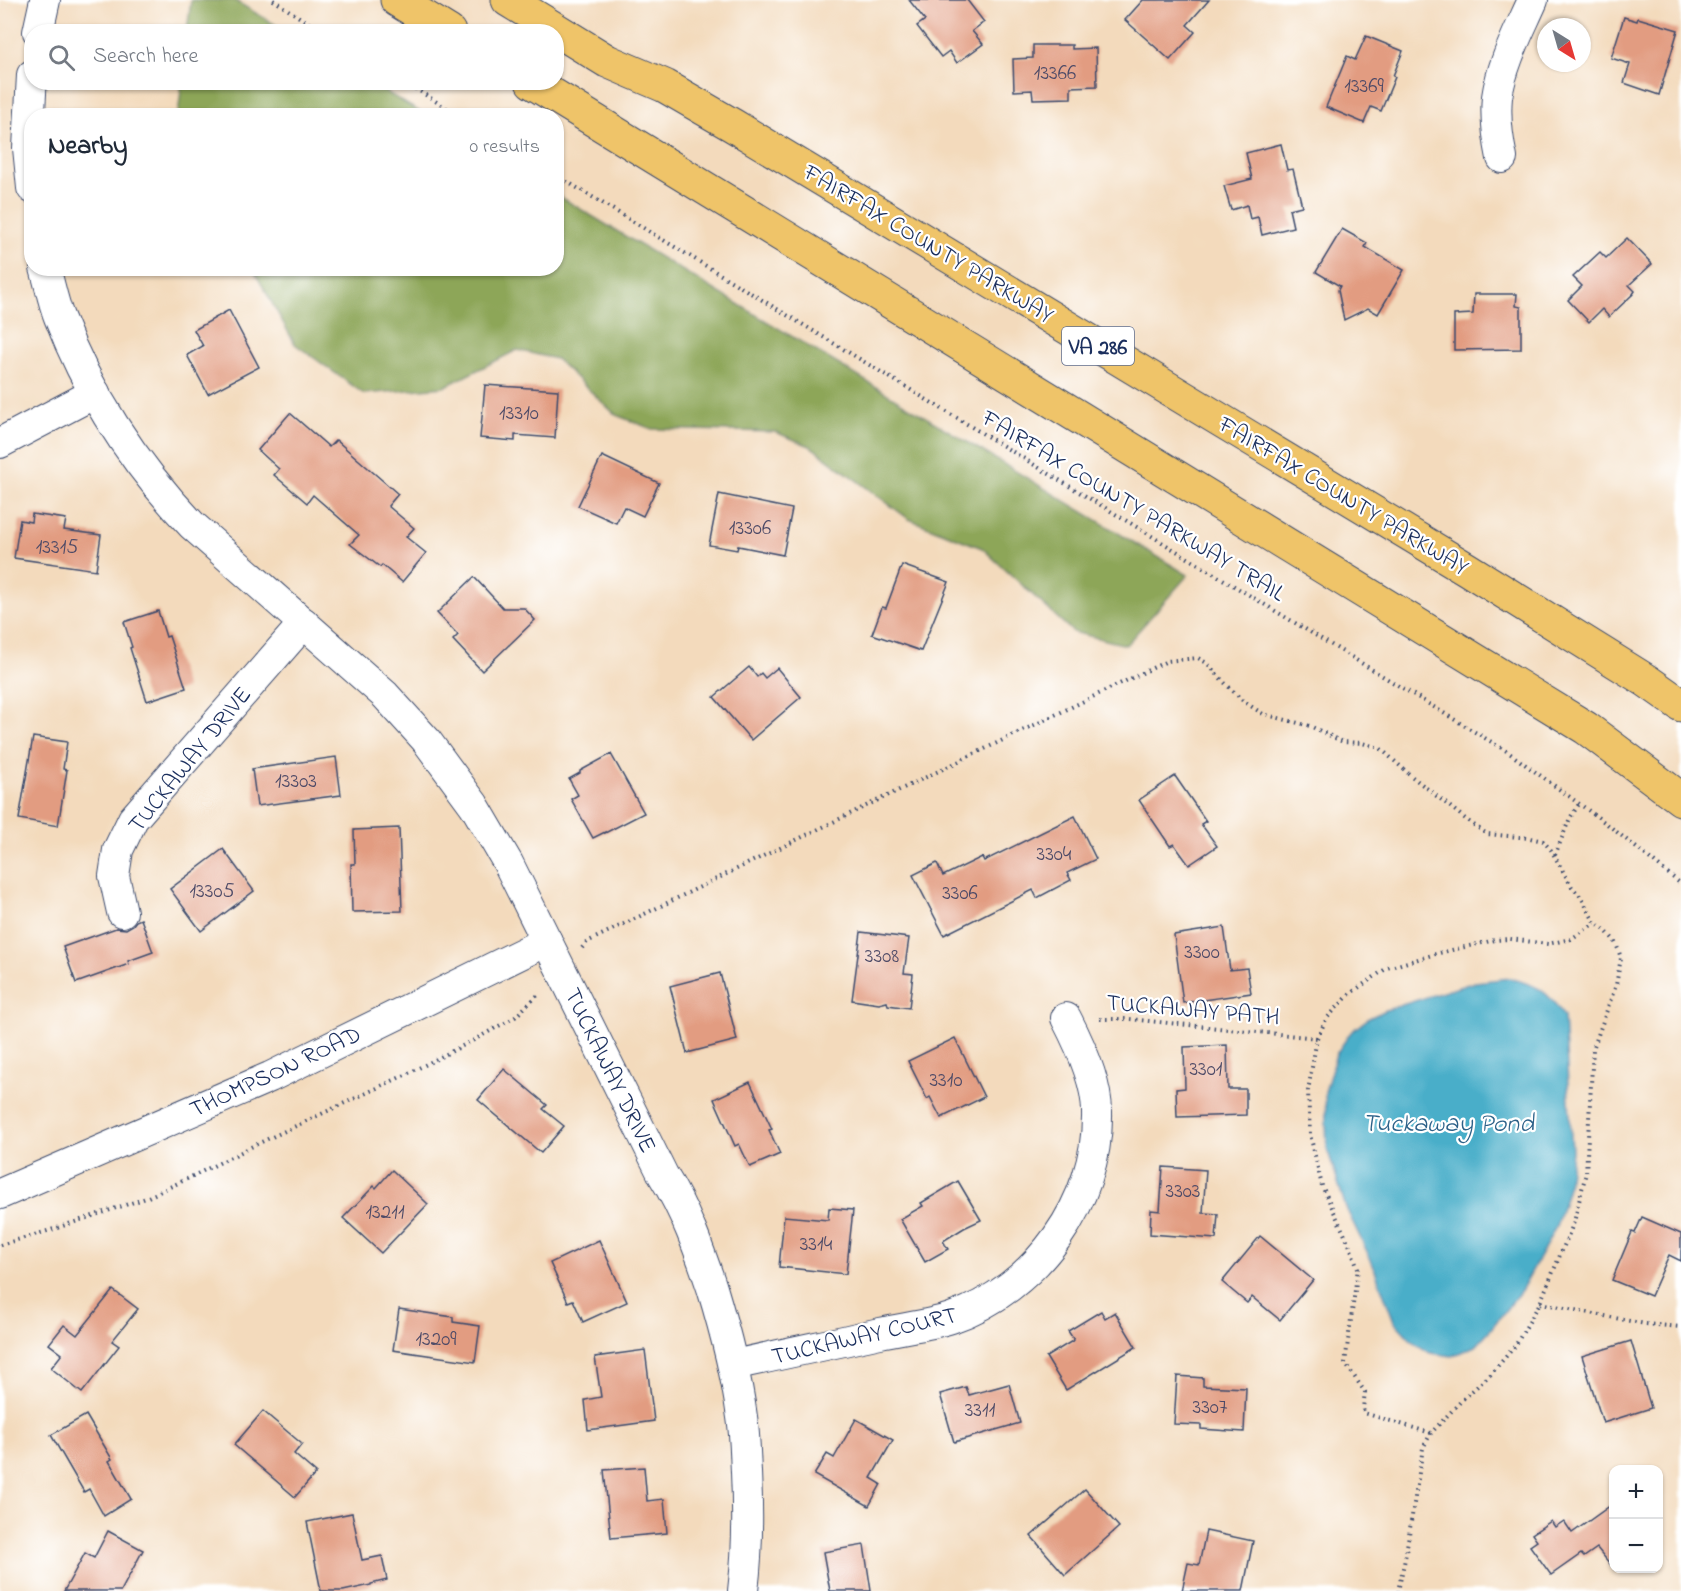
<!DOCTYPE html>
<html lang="en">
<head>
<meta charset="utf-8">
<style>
  :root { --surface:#fff; --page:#f6f6f7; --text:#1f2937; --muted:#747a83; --line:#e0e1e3 }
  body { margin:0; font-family:"Indie Flower",sans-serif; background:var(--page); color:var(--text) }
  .controls { position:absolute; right:18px; bottom:18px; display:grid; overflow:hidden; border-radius:12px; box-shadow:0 2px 4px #0004 }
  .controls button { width:54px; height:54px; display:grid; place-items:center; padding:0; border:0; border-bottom:2px solid var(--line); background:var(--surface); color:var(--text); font:30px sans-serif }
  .compass { position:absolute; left:1537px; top:18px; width:54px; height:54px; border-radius:50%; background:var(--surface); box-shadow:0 2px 4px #0004; rotate:143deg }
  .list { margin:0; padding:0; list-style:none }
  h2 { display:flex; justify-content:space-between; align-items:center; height:78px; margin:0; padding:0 24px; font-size:26px }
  h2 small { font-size:20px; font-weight:400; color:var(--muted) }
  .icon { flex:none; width:33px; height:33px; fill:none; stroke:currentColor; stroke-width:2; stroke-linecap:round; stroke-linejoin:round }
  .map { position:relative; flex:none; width:1681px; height:1591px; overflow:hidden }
  .search { position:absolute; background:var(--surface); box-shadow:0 2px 4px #0004; left:24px; top:24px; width:540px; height:66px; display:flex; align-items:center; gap:15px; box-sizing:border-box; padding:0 21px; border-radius:24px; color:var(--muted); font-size:22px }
  .panel { position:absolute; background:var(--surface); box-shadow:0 2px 4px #0004; left:24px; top:108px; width:540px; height:168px; border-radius:24px }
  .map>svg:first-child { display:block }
  .forest { fill:#8da658; stroke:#546a5b; stroke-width:1.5 }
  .water { fill:#49aec9; stroke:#326e94; stroke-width:1.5 }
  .building { fill:#e29c81 }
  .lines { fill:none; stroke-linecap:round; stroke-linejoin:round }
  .minor-casing { stroke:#3b496c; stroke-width:32 }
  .highway-casing { stroke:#3b496c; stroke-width:35 }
  .path { stroke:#3b496c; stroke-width:4; stroke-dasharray:1.5 4.5; stroke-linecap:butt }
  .minor { stroke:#fff; stroke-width:30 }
  .highway { stroke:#efc469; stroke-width:33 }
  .labels { text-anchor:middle; stroke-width:4.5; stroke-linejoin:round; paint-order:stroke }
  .number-label { font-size:21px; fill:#4d4a67 }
  .shield { fill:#fff; stroke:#5f6d8e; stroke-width:1.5 }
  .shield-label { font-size:22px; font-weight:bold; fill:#1b2f5e }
  .street-label { font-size:24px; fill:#1b2f5e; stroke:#fff }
  .water-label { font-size:26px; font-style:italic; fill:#2d6289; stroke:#fff }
</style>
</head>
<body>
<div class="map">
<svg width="1681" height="1591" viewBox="0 0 1681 1591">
  <rect width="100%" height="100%" fill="#fff"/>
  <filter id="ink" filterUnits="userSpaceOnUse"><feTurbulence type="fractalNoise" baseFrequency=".0167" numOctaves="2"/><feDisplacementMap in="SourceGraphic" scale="12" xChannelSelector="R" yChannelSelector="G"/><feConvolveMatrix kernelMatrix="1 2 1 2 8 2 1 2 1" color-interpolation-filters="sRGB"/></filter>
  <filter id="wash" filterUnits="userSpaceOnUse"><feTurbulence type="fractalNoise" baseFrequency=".008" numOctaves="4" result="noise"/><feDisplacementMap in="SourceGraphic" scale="24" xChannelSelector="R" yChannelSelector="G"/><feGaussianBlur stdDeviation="1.35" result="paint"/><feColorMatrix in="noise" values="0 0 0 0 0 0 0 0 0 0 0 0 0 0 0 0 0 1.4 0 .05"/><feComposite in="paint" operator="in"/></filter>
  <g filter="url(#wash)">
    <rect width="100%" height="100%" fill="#f3dabc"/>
    <g class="forest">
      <path d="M 191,0 L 234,0 L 286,31 L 187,31 Z"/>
      <path d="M 182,82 L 371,83 L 425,115 L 178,115 Z"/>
      <path d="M 557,195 L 1188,575 L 1126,645 L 1073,632 L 982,548 L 909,519 L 810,446 L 775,432 L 652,429 L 616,415 L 556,359 L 517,350 L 444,387 L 364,394 L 295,344 L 253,269 L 556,268 Z"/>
    </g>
    <path class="water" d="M 1510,978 C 1538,986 1548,990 1564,1017 L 1572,1151 L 1568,1187 L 1556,1227 L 1522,1289 L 1490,1330 L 1475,1346 L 1452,1356 L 1430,1353 L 1412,1341 L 1394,1321 L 1371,1260 L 1346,1208 L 1327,1148 L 1325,1092 L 1336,1054 L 1351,1032 L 1369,1018 L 1386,1010 L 1475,982 Z"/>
    <g id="blocks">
      <g class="building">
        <path d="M 909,0 L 967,0 L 984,22 L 972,31 L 983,44 L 957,63 L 949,51 L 941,57 L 917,26 L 925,20 Z"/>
        <path d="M 1143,0 L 1209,0 L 1187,25 L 1195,32 L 1170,60 L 1125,20 Z"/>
        <path d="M 1624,17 L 1637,21 L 1638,18 L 1678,30 L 1659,95 L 1624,83 L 1630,64 L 1611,58 Z"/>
        <path d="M 1366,36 L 1403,51 L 1393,76 L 1395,77 L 1381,111 L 1371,107 L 1364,123 L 1326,107 L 1347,56 L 1355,60 Z"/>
        <path d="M 1033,45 L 1072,45 L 1072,49 L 1096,48 L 1097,86 L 1071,87 L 1071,98 L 1033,99 L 1032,90 L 1014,91 L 1013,59 L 1033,58 Z"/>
        <path d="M 1281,144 L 1287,170 L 1293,169 L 1302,206 L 1289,209 L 1293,227 L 1262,235 L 1258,217 L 1250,219 L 1247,205 L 1231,210 L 1224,186 L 1252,179 L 1246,153 Z"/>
        <path d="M 1342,229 L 1367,243 L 1365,247 L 1404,270 L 1378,314 L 1368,308 L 1344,320 L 1338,290 L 1340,286 L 1316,272 Z"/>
        <path d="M 1627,238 L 1652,264 L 1629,285 L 1635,291 L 1633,294 L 1609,317 L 1602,309 L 1589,322 L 1568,300 L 1582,286 L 1573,277 L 1600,252 L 1606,258 Z"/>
        <path d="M 1474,294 L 1517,294 L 1516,306 L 1521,307 L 1521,349 L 1454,350 L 1454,315 L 1473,314 Z"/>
        <path d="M 229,310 L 259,367 L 208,394 L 187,355 L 203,346 L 194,330 Z"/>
        <path d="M 485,385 L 558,390 L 555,438 L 515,435 L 515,441 L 480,438 Z"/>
        <path d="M 290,413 L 329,447 L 336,440 L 398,494 L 388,506 L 414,528 L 406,537 L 426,553 L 402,582 L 382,565 L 380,567 L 350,544 L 359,535 L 313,495 L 307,503 L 274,475 L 279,469 L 258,450 Z"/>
        <path d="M 602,456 L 659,483 L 643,516 L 624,507 L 616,523 L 578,506 Z"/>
        <path d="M 719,494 L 792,509 L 783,555 L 738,546 L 737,550 L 709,545 Z"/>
        <path d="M 32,514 L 66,519 L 64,530 L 101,535 L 96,570 L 14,558 L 20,520 L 31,522 Z"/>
        <path d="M 902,565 L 949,582 L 921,651 L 872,634 L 882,607 L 886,608 Z"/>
        <path d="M 474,577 L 503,608 L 524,608 L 535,620 L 482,671 L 453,640 L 458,635 L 437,613 Z"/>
        <path d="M 158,611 L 166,637 L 169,636 L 186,688 L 147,701 L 130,648 L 132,647 L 124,622 Z"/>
        <path d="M 749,667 L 757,677 L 761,673 L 765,678 L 777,668 L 801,697 L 751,740 L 714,697 Z"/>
        <path d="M 33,737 L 67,742 L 63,769 L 67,770 L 58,826 L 19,819 Z"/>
        <path d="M 611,754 L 644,813 L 605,833 L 605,832 L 593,838 L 571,799 L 578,795 L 569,779 L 580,773 L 580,771 Z"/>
        <path d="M 336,757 L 341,795 L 257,806 L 252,769 Z"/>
        <path d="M 1175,776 L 1206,821 L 1201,824 L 1217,846 L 1189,865 L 1174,844 L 1170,846 L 1139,800 Z"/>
        <path d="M 1075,816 L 1096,859 L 1067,873 L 1071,880 L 1037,898 L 1033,890 L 944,935 L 913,875 L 937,863 L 943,876 L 982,857 L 984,861 Z"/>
        <path d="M 399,828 L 402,911 L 352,912 L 351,864 L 355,864 L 354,830 Z"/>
        <path d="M 223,849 L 254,891 L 201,931 L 170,889 Z"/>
        <path d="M 141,919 L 153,952 L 128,961 L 129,964 L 76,983 L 63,947 L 116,928 L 126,929 L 133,925 L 136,921 Z"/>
        <path d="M 1224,927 L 1230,970 L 1247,968 L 1251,993 L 1183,1003 L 1174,935 Z"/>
        <path d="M 861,932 L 909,938 L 904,973 L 913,974 L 909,1008 L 888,1005 L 887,1002 L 879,1004 L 852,1000 Z"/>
        <path d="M 720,973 L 737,1040 L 687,1053 L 670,986 Z"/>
        <path d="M 955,1038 L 984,1097 L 941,1118 L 930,1097 L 927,1099 L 908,1061 Z"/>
        <path d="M 1227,1045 L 1228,1089 L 1246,1089 L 1246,1115 L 1177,1117 L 1176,1089 L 1185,1088 L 1184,1047 Z"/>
        <path d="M 504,1069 L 547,1105 L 543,1109 L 564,1126 L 541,1153 L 478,1100 Z"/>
        <path d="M 750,1082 L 772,1129 L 769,1130 L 780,1154 L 750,1167 L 739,1144 L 735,1146 L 714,1099 Z"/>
        <path d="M 1163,1167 L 1206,1170 L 1203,1213 L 1218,1214 L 1216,1239 L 1150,1234 L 1151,1210 L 1160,1211 Z"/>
        <path d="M 392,1170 L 428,1204 L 381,1253 L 343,1218 L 374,1186 L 376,1188 Z"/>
        <path d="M 958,1181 L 981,1220 L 964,1228 L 943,1241 L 948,1249 L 925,1262 L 900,1219 L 923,1206 L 921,1203 Z"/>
        <path d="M 829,1208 L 853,1210 L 846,1274 L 779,1267 L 784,1216 L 828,1220 Z"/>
        <path d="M 1642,1217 L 1681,1234 L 1681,1261 L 1669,1255 L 1651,1296 L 1612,1280 L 1632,1232 L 1635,1233 Z"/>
        <path d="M 1260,1236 L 1313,1280 L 1280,1320 L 1252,1297 L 1247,1303 L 1222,1282 Z"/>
        <path d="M 599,1240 L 627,1302 L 583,1322 L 573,1300 L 568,1302 L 550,1263 Z"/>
        <path d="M 113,1290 L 138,1309 L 112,1341 L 119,1346 L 82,1393 L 51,1368 L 62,1354 L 49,1344 L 64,1325 L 77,1335 Z"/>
        <path d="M 399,1309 L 453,1317 L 453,1322 L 480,1326 L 475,1362 L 393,1350 Z"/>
        <path d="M 1101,1311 L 1105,1318 L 1115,1312 L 1136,1347 L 1066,1390 L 1046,1357 L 1074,1340 L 1068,1331 Z"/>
        <path d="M 1631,1341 L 1651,1408 L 1603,1423 L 1582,1356 Z"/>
        <path d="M 645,1350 L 654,1421 L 588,1430 L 585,1400 L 601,1397 L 595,1357 Z"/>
        <path d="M 1177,1376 L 1203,1378 L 1203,1386 L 1246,1388 L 1244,1432 L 1201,1429 L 1201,1425 L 1174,1424 Z"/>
        <path d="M 1009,1384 L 1020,1423 L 954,1442 L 940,1394 L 966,1387 L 969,1395 Z"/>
        <path d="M 263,1411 L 302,1444 L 294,1454 L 316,1473 L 295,1497 L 234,1445 Z"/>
        <path d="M 86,1415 L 112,1459 L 109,1461 L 131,1499 L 104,1516 L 89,1489 L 84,1492 L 51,1435 Z"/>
        <path d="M 856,1419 L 893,1440 L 871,1478 L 881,1484 L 869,1506 L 814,1475 L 827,1454 L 834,1458 Z"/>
        <path d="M 644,1467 L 647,1501 L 664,1499 L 667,1533 L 611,1538 L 604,1470 Z"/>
        <path d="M 1085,1489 L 1119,1527 L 1065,1575 L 1031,1536 Z"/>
        <path d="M 1614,1503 L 1614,1569 L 1597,1548 L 1584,1557 L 1581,1554 L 1551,1575 L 1530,1546 L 1537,1541 L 1532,1534 L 1551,1521 L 1555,1527 L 1564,1521 L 1572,1533 Z"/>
        <path d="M 352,1513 L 362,1560 L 382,1556 L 387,1580 L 371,1584 L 371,1585 L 343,1591 L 321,1591 L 307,1522 Z"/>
        <path d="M 108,1531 L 143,1550 L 121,1591 L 64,1591 L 85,1553 L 94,1558 Z"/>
        <path d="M 1206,1531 L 1253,1541 L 1243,1591 L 1182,1591 L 1188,1563 L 1199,1565 Z"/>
        <path d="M 864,1545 L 871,1591 L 830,1591 L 823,1552 Z"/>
      </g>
    </g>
  </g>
  <g filter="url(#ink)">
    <use href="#blocks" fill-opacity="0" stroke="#3b496c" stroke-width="1.5"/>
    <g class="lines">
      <defs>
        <g id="minor">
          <path d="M 38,32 L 45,0"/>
          <path d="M 32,75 L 28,148 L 32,188"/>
          <path d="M 1502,158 C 1498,139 1495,117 1497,97 C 1502,63 1519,32 1533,0"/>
          <path d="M 45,268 C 50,285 53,302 59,317 C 89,395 135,465 192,525 L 385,695 L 426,740 L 474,805 L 508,863 L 663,1175 C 685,1210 699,1249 712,1288 C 725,1331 736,1373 742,1417 C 745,1435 745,1454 746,1472 C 748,1512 748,1551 743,1591"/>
          <path d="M 0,443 L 95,393"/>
          <path d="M 122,912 L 114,876 L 118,850 L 133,819 L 304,623"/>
          <path d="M 0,1194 L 270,1077 L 547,941"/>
          <path d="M 734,1365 C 782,1354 831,1344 880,1333 C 903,1328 930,1325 951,1318 C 1036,1289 1099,1202 1097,1112 C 1097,1082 1080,1045 1066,1018"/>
        </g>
        <g id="highway">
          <path d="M 397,0 L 449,32"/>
          <path d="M 508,0 L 607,61 L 665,86 L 734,126 L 1467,569 L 1647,681 L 1681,705"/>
          <path d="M 532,82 L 1586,728 L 1681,799"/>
        </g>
      </defs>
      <use href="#minor" class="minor-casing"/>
      <use href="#highway" class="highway-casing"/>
      <g class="path">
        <path d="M 273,0 L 322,32"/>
        <path d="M 405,82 L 459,116"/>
        <path d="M 556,175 L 1508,752 L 1607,824 L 1681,884"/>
        <path d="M 1555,855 L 1570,818 L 1579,804"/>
        <path d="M 582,948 L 587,942 L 862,808 L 1167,661 L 1198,658 L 1207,663 L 1223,681 L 1243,701 L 1263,714 L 1310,726 L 1343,742 L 1362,743 L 1380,748 L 1410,775 L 1468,821 L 1487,834 L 1530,838 L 1543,841 L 1551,850 L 1572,887 L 1581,897 L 1595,923 L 1605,930 L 1614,940 L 1618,949 L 1621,958 L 1616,985 L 1593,1049 L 1586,1173 L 1574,1222 L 1540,1303 L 1515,1346 L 1490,1375 L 1462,1400 L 1431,1433 L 1423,1448 L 1405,1559 L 1398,1591"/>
        <path d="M 1100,1019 L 1129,1019 L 1317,1038"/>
        <path d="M 0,1245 L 51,1230 L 146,1198 L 187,1179 L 257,1144 L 405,1075 L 474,1040 L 515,1017 L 540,993"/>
        <path d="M 1540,1303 L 1645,1324 L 1681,1327"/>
        <path d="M 1431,1433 L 1364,1413 L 1363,1408 L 1365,1392 L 1345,1363 L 1358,1268 L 1349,1244 L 1322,1186 L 1310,1134 L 1308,1091 L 1317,1038 L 1327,1018 L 1351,993 L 1387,968 L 1439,953 L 1495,940 L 1510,939 L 1548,944 L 1571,939 L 1595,923"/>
      </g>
      <use href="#minor" class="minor"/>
      <use href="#highway" class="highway"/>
    </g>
  </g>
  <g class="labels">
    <g class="number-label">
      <text x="1055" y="79">13366</text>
      <text x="1364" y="92">13369</text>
      <text x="519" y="419">13310</text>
      <text x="750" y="534">13306</text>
      <text x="57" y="553">13315</text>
      <text x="296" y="787">13303</text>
      <text x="1054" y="860">3304</text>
      <text x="212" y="897">13305</text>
      <text x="960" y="899">3306</text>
      <text x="1202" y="958">3300</text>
      <text x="882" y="962">3308</text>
      <text x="1206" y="1075">3301</text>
      <text x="946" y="1086">3310</text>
      <text x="1183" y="1197">3303</text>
      <text x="385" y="1218">13211</text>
      <text x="816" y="1250">3314</text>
      <text x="436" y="1345">13209</text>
      <text x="1210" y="1413">3307</text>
      <text x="980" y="1416">3311</text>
    </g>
    <rect class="shield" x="1062" y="327" width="72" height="38" rx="4.5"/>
    <g class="shield-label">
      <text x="1098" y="354">VA 286</text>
    </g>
    <g class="street-label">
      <text transform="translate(929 243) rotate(31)" y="8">FAIRFAX COUNTY PARKWAY</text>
      <text transform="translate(1344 495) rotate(31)" y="8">FAIRFAX COUNTY PARKWAY</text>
      <text transform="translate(1134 505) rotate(31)" y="8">FAIRFAX COUNTY PARKWAY TRAIL</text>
      <text transform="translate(189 759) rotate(-51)" y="8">TUCKAWAY DRIVE</text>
      <text transform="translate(1193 1009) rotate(5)" y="8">TUCKAWAY PATH</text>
      <text transform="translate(611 1070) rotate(64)" y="8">TUCKAWAY DRIVE</text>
      <text transform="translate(275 1071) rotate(-25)" y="8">THOMPSON ROAD</text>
      <text transform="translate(864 1335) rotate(-13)" y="8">TUCKAWAY COURT</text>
    </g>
    <g class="water-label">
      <text x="1448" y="1131">Tuckaway Pond</text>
    </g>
  </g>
</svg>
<div class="controls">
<button>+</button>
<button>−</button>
</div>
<svg class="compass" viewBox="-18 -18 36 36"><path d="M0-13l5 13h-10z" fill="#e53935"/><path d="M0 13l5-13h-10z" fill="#747a83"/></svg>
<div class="search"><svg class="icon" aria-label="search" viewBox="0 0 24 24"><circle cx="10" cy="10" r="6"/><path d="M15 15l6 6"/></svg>Search here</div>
<section class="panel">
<h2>Nearby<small>0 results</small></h2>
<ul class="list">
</ul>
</section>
</div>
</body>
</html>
